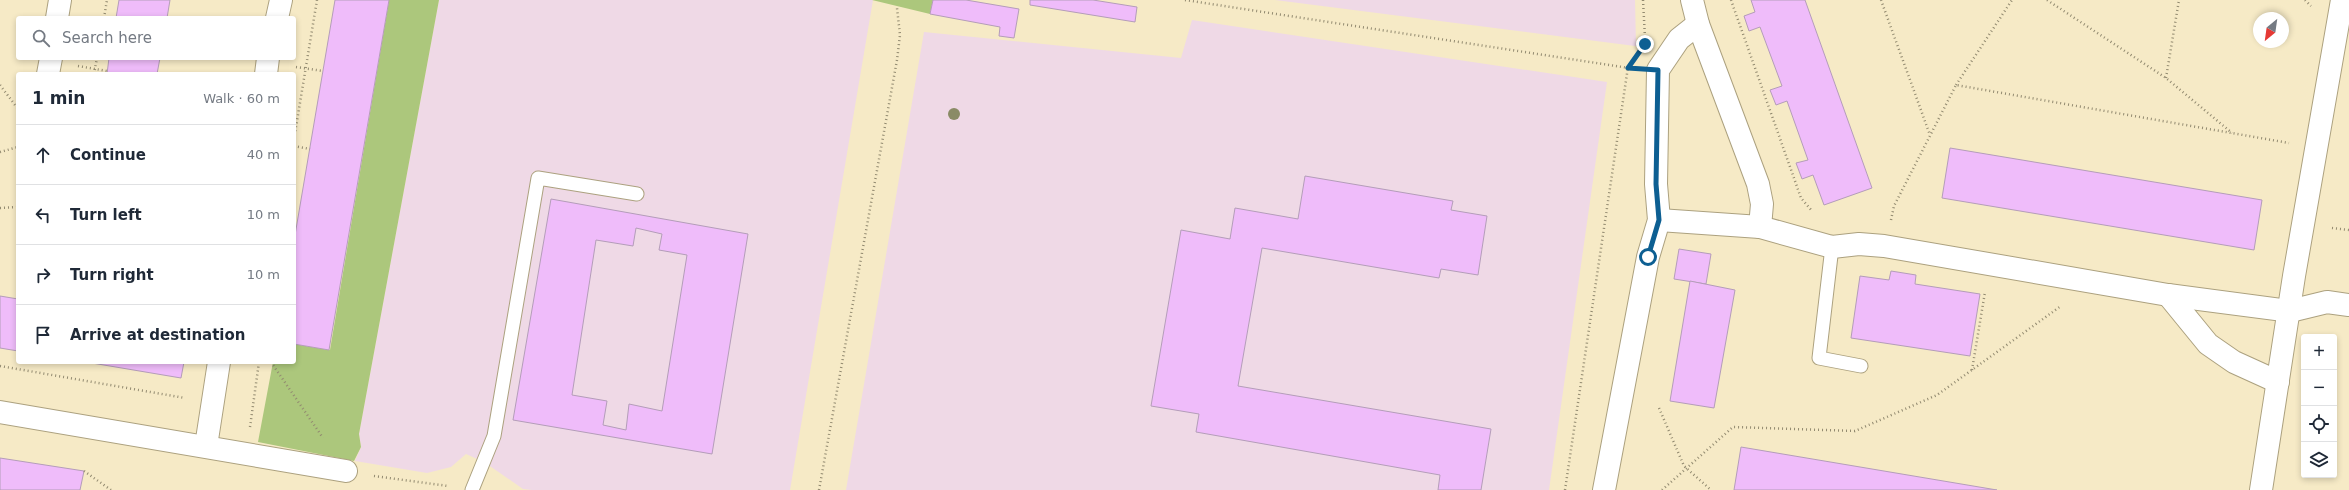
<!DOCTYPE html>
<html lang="en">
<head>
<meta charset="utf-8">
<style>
  :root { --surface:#fff; --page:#f6f6f7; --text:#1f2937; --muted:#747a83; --line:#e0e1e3 }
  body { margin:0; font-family:"DejaVu Sans",sans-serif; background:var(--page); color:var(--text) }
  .controls { position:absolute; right:12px; bottom:12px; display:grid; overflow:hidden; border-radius:4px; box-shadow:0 2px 6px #0003 }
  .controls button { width:36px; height:36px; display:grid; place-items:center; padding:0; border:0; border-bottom:1px solid var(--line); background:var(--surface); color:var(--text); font:20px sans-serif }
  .compass { position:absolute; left:2253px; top:12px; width:36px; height:36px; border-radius:50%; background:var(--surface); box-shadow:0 2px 6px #0003; rotate:209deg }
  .stop { position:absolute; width:12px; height:12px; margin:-9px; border:3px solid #0d5f92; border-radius:50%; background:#fff }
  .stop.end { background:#0d5f92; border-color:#fff; box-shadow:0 1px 4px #0008 }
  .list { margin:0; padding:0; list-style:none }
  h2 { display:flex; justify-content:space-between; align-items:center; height:52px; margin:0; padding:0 16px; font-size:17px }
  h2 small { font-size:13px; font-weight:400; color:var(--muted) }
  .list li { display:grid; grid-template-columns:26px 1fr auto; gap:12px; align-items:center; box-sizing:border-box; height:60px; padding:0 16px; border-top:1px solid var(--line) }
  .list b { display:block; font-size:15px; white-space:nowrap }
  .list em { font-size:13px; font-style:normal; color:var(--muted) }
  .icon { flex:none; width:22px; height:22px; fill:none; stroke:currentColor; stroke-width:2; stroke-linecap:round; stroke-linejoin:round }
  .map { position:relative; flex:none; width:2349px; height:490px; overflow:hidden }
  .search { position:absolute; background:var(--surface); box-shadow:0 2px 6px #0003; left:16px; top:16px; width:280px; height:44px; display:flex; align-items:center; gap:10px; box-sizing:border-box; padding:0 14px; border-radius:4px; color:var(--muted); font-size:15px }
  .panel { position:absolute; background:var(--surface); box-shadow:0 2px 6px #0003; left:16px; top:72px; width:280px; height:292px; border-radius:4px }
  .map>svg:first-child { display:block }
  .education { fill:#efd9e6 }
  .green { fill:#acc77c }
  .building { fill:#efbcfa; stroke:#b49db9; fill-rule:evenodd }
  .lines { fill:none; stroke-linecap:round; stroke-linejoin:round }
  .service-casing { stroke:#aca17f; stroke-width:15 }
  .minor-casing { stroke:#aca17f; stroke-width:24 }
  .path { stroke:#928a70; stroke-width:2.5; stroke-dasharray:1 3; stroke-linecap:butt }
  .service { stroke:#fff; stroke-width:13 }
  .minor { stroke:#fff; stroke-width:22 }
  .tree { fill:#8a8b66 }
  .route { stroke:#0d5f92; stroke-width:5 }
</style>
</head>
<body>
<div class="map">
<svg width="2349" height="490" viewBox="0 0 2349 490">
  <rect width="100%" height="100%" fill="#f6eac6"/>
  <g class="education">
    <path d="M 439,0 L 873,0 L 790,490 L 532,490 L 523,489 L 484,462 L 466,454 L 451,467 L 427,473 L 355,461 L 361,447 L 359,434 Z"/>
    <path d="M 1275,0 L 1635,0 L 1636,46 L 1635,46 Z"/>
    <path d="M 1192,20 L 1607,82 L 1549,490 L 846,490 L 924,32 L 1181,58 Z"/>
  </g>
  <g class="green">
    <path d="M 389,0 L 439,0 L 359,434 L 361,447 L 354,461 L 258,442 L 273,362 L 294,362 L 294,344 L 330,350 Z"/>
    <path d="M 872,0 L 933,0 L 930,14 Z"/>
  </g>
  <g class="building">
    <path d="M 119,0 L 170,0 L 167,18 L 116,18 Z"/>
    <path d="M 335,0 L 389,0 L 329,350 L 294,344 L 294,241 Z"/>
    <path d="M 933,0 L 966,0 L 1019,9 L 1014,38 L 999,36 L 1000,27 L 930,14 Z"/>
    <path d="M 1030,0 L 1093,0 L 1137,7 L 1135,22 L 1030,5 Z"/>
    <path d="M 1751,0 L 1805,0 L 1872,188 L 1824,205 L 1813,175 L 1802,179 L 1796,163 L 1808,160 L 1787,101 L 1776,105 L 1770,90 L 1782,86 L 1760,27 L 1749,31 L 1744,16 L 1755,12 Z"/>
    <path d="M 109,58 L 160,58 L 157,74 L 107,74 Z"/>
    <path d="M 1950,148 L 2262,200 L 2254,250 L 1942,198 Z"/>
    <path d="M 1305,176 L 1453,201 L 1451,210 L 1487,216 L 1478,275 L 1441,269 L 1439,278 L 1262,248 L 1238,386 L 1491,429 L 1481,490 L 1438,490 L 1440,475 L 1196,432 L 1199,414 L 1151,406 L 1181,230 L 1230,239 L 1235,208 L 1298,219 Z"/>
    <path d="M 551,199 L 748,234 L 712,454 L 513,420 ZM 636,228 L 662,234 L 659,250 L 687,255 L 662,411 L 629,404 L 626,430 L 603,425 L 607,401 L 572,395 L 596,240 L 633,246 Z"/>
    <path d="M 1679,249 L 1711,254 L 1706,284 L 1674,279 Z"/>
    <path d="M 1891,271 L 1916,275 L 1915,284 L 1980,294 L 1970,356 L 1851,338 L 1860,276 L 1889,280 Z"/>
    <path d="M 1690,281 L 1735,290 L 1714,408 L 1670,401 Z"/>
    <path d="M 0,296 L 18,299 L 18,351 L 0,348 Z"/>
    <path d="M 86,362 L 184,362 L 181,378 Z"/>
    <path d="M 1741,447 L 1997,490 L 1734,490 Z"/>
    <path d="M 0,458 L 84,471 L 80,490 L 0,490 Z"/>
  </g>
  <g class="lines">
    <defs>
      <g id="service">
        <path d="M 1832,247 L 1819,358 L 1861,366"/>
        <path d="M 472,490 L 494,436 L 538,178 L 637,194"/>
      </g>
      <g id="minor">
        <path d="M 1692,0 L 1698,24 L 1758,184 L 1762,204 L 1760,227"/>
        <path d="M 57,18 L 60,0"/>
        <path d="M 277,18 L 281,0"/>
        <path d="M 48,74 L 51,58"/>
        <path d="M 266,74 L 268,58"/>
        <path d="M 1659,220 L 1760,227 L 1832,247 L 1859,244 L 1884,246 L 2168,295 L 2290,311 L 2327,302 L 2349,305"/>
        <path d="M 2168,295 L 2208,344 L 2234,362 L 2278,382"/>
        <path d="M 0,412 L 346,471"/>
        <path d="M 206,446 L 219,362"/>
        <path d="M 1604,490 L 1648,257 L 1659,220 L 1656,184 L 1658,70 L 1679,39 L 1698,24"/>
        <path d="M 2261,490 L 2294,276 L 2342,0"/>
      </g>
    </defs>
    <use href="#service" class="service-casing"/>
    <use href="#minor" class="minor-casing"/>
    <g class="path">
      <path d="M 1185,0 L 1629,68"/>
      <path d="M 1643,0 L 1645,38"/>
      <path d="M 1731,0 L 1801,198 L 1812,211"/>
      <path d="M 1881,0 L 1930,135"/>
      <path d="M 2047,0 L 2166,78 L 2232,133"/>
      <path d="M 2305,0 L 2311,6"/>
      <path d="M 104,18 L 107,0"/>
      <path d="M 78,66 L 107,71"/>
      <path d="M 296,67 L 323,71"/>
      <path d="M 94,74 L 97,58"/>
      <path d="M 2166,78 L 2179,0"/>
      <path d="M 0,85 L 18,109"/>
      <path d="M 1956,85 L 2012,0"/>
      <path d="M 294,139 L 317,0"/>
      <path d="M 294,146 L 310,149"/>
      <path d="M 0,152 L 18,147"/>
      <path d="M 0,208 L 18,207"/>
      <path d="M 1891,220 L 1894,206 L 1956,85 L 2289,143"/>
      <path d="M 294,223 L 297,224"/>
      <path d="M 2332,228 L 2349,230"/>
      <path d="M 271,362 L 323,438"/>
      <path d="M 0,366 L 185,398"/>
      <path d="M 1972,370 L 1985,292"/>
      <path d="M 1659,408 L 1684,466 L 1711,490"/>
      <path d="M 250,427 L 259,362"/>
      <path d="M 84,471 L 111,490"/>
      <path d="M 374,476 L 448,486"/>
      <path d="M 819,490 L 897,60 L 900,35 L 897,8"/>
      <path d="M 1565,490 L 1628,67"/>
      <path d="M 1662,490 L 1733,427 L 1855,431 L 1937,395 L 2061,306"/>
    </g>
    <use href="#service" class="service"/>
    <use href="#minor" class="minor"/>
  </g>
  <circle class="tree" cx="954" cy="114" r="6"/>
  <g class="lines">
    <path class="route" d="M 1645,44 L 1628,68 L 1658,70 L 1656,184 L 1659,220 L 1648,257"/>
  </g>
</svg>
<div class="controls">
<button>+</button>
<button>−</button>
<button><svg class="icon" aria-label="locate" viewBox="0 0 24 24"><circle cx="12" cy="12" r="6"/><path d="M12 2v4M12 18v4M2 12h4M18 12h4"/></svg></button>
<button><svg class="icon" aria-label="layers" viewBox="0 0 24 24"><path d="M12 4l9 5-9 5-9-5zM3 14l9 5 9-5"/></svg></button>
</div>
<svg class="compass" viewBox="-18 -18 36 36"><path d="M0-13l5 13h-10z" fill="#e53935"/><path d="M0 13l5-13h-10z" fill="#747a83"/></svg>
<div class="stop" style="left:1648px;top:257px"></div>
<div class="stop end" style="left:1645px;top:44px"></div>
<div class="search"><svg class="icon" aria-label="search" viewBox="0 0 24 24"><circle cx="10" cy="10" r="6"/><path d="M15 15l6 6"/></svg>Search here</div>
<section class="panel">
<h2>1 min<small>Walk · 60 m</small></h2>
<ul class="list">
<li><svg class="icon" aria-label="ahead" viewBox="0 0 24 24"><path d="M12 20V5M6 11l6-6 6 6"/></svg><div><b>Continue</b></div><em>40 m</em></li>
<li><svg class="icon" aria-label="left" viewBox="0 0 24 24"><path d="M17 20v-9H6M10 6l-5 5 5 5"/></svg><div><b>Turn left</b></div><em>10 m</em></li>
<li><svg class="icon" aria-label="right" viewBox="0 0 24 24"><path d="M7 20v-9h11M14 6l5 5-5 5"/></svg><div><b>Turn right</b></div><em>10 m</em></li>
<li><svg class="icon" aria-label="arrive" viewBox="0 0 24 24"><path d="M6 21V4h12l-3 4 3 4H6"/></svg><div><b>Arrive at destination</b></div></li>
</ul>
</section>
</div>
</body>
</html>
